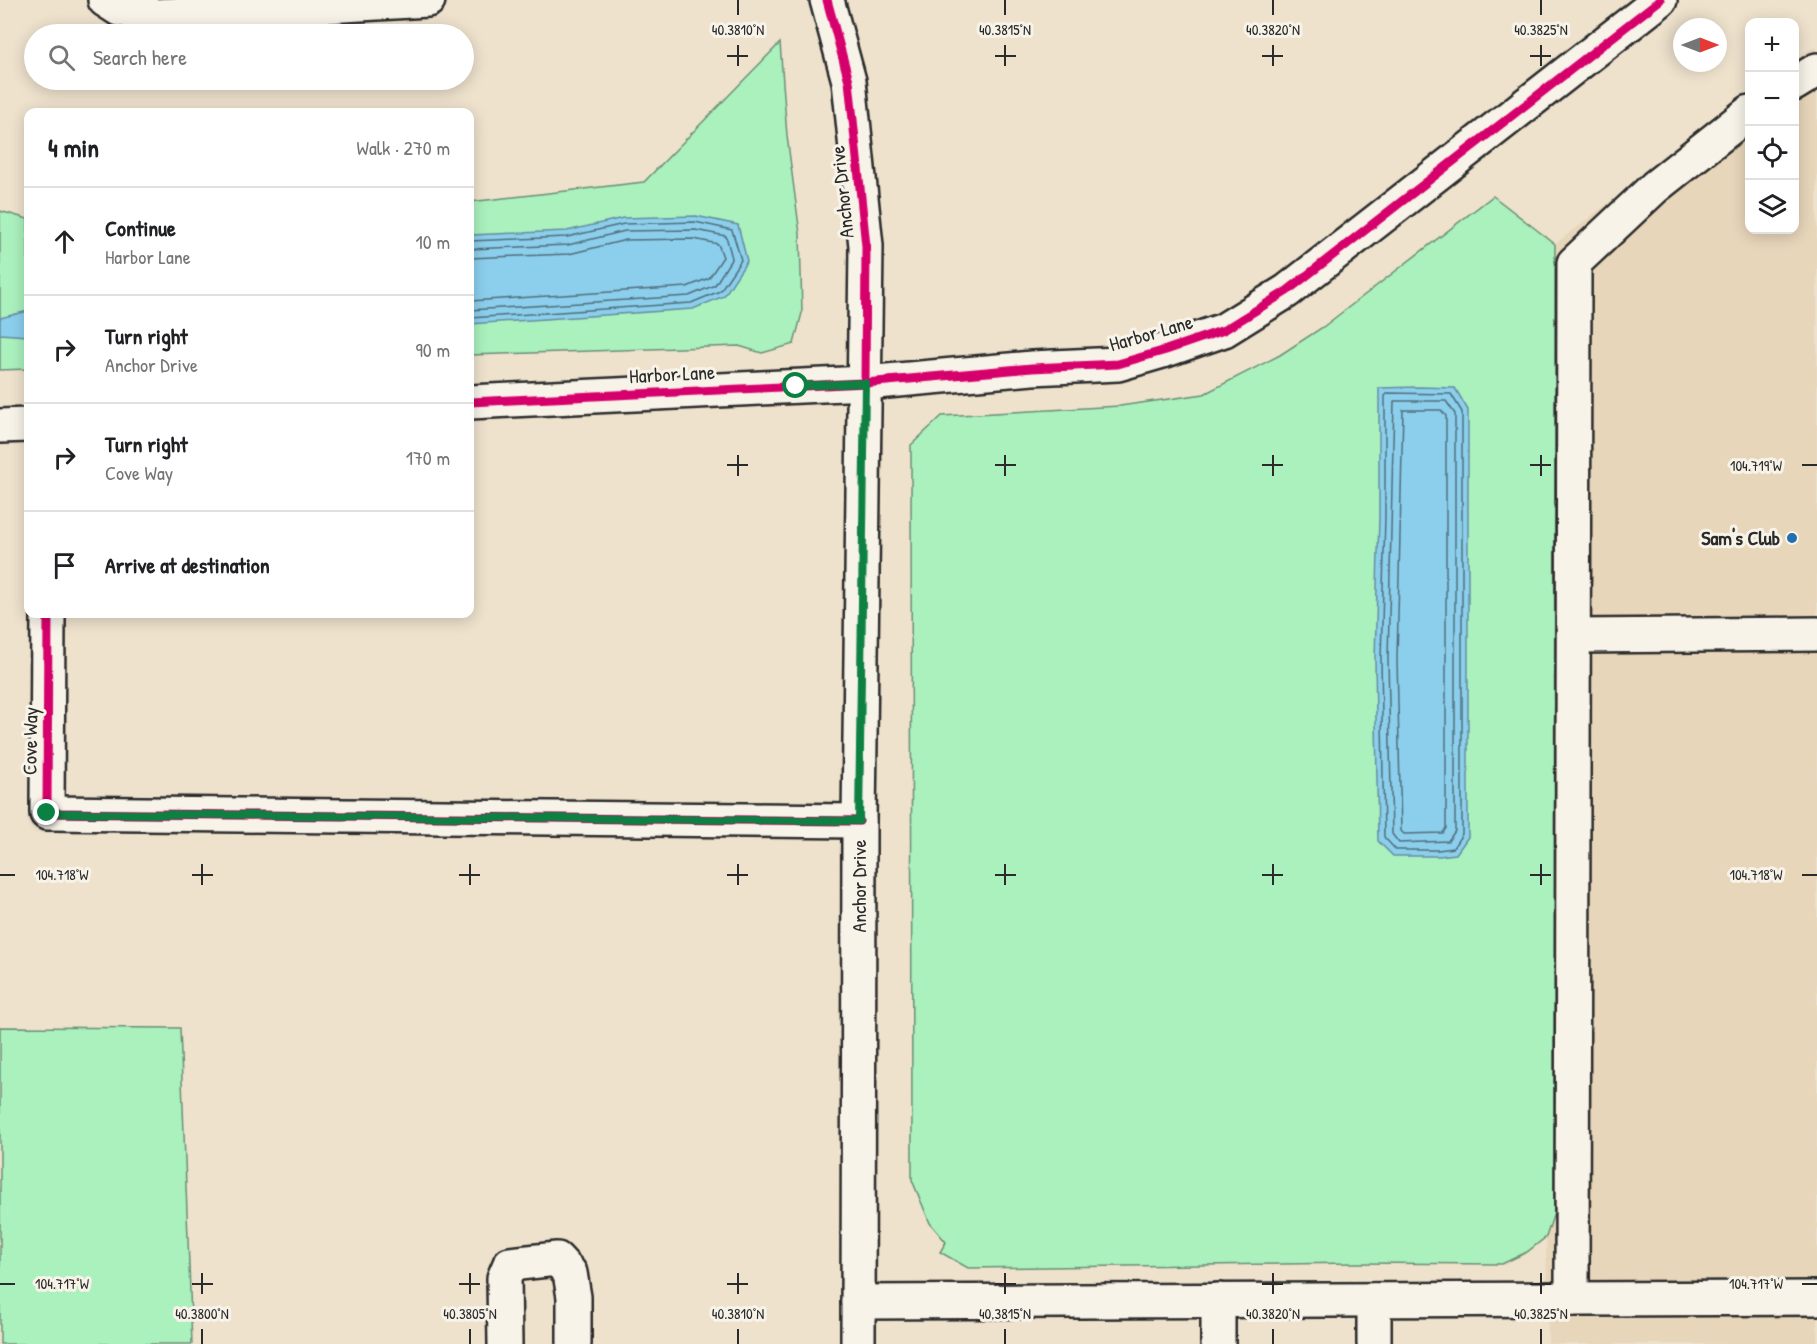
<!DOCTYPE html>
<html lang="en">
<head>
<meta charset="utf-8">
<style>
  :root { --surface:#fff; --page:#f2f2f2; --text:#202124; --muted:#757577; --line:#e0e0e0 }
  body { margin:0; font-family:"Patrick Hand",sans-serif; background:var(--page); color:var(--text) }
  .controls { position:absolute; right:18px; top:18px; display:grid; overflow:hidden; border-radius:12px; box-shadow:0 3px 15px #0003 }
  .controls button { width:54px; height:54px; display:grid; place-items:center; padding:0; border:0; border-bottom:2px solid var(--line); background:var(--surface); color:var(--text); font:30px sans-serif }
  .compass { position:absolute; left:1673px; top:18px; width:54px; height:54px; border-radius:50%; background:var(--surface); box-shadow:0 3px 15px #0003; rotate:90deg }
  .stop { position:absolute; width:18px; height:18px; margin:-14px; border:4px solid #0b8043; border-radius:50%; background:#fff }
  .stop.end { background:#0b8043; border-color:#fff; box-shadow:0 2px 6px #0008 }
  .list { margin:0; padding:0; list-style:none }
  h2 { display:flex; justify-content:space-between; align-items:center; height:78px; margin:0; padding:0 24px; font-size:26px }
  h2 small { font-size:20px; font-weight:400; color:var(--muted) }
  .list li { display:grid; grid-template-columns:39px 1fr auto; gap:18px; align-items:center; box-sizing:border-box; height:108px; padding:0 24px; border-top:2px solid var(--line) }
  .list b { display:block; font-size:22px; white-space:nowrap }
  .list p { margin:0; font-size:20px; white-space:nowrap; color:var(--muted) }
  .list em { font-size:20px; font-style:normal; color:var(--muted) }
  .icon { flex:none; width:33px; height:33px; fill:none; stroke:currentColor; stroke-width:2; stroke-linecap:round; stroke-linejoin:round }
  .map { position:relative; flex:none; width:1817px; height:1344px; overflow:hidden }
  .search { position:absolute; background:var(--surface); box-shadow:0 3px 15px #0003; left:24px; top:24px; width:450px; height:66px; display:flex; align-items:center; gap:15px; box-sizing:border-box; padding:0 21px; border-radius:33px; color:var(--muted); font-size:22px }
  .panel { position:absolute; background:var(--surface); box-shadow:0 3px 15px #0003; left:24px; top:108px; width:450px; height:510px; border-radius:12px }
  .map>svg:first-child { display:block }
  .built { fill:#e8d6ba }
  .green { fill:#aaf1be; stroke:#6a8e74; stroke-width:1.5 }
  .water { fill:#8bcfed; stroke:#658d9f; stroke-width:1.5 }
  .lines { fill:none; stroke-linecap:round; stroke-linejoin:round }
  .shore { stroke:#516d79; stroke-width:1.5 }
  .minor-casing { stroke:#2b2b2b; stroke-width:38 }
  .minor { stroke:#f7f3e8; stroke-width:33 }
  .cycleway-casing { stroke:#f7f3e8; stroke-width:13 }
  .cycleway { stroke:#d6006c; stroke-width:9 }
  .route { stroke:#0b8043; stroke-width:8 }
  .ticks { fill:none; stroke:#2b2b2b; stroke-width:2 }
  .poi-dot { fill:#1f6fb2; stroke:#f7f3e8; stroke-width:2 }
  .labels { text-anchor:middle; stroke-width:6; stroke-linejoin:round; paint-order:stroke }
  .street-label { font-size:20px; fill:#2b2b2b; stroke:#f7f3e8 }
  .poi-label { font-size:20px; font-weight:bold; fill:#2b2b2b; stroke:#f7f3e8; text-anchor:end }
  .ticks-label { font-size:15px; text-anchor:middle; fill:#2b2b2b; stroke:#f7f3e8; stroke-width:6; stroke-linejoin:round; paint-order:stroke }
</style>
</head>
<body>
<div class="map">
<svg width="1817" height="1344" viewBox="0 0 1817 1344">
  <rect width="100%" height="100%" fill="#eee2cd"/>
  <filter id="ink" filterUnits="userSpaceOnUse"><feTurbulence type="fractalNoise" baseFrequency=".0167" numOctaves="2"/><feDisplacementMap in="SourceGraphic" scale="12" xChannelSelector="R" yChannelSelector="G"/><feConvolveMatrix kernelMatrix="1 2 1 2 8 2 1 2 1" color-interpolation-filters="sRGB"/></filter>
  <g filter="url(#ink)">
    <path class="built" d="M 1817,48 L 1817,1344 L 1548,1344 L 1546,1237 L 1554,1213 L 1555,244 L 1749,95 L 1750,230 L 1794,230 L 1795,61 L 1810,49 Z"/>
    <g class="green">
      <path d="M 780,43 L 787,136 L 800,234 L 802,313 L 794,344 L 762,353 L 739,346 L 470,355 L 470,202 L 644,182 Z"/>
      <path d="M 1493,196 L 1555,244 L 1554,1213 L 1546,1237 L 1527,1252 L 1502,1264 L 1356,1263 L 968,1268 L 940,1252 L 946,1242 L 930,1223 L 912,1180 L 911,445 L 942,416 L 1120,406 L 1204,394 L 1280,355 L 1323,327 Z"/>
      <path d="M 0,211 L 28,219 L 28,369 L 0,370 Z"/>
      <path d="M 0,1027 L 180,1028 L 192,1344 L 0,1344 Z"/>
    </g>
    <g class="water">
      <path d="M 696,216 L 738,225 L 747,261 L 724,296 L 693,309 L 470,324 L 470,235 L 567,231 L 623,218 Z"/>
      <path d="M 28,311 L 28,336 L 0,334 L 0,318 Z"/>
      <path d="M 1419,387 L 1455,388 L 1468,410 L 1468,837 L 1456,854 L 1439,856 L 1393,856 L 1378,841 L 1375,659 L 1379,517 L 1379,388 Z"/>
    </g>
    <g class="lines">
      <g class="shore">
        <path d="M 470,241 L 567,237 L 624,224 L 695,222 L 732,230 L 741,260 L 720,291 L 691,303 L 470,318"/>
        <path d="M 470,249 L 568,245 L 625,231 L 695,230 L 726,236 L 732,258 L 715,285 L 689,296 L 470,310"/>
        <path d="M 470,258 L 569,254 L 626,240 L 694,239 L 718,244 L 723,257 L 709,278 L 687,287 L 470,301"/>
        <path d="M 1388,393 L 1451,394 L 1462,412 L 1462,834 L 1453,848 L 1438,850 L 1396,850 L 1384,837 L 1381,659 L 1385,517 L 1385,396 Z"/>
        <path d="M 1394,401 L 1446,401 L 1455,414 L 1455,831 L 1448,841 L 1399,843 L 1392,834 L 1388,659 Z"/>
        <path d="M 1403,410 L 1441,410 L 1446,416 L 1446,828 L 1443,833 L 1404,834 L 1401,831 L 1397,659 Z"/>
      </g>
      <defs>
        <g id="minor">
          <path d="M 105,0 L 119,9 L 155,16 L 428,0"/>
          <path d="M 827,0 L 849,81 L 866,246 L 859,821 L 858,1344"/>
          <path d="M 1794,84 L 1817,70"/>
          <path d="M 470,402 L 865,383 L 1032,368 L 1118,364 L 1166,350 L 1224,330 L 1287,291 L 1660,0"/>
          <path d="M 0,426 L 28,425"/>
          <path d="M 48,614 L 47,813 L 859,821"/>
          <path d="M 1574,636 L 1817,634"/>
          <path d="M 1572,1299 L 1574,263 L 1655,187 L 1750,112"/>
          <path d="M 1374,1300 L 1374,1344"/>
          <path d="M 858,1302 L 1817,1298"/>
          <path d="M 505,1344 L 504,1278 L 510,1264 L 557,1259 L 570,1273 L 574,1297 L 574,1344"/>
          <path d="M 1218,1344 L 1218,1300"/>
        </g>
      </defs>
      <use href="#minor" class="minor-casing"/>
      <use href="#minor" class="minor"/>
      <defs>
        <g id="cycleway">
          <path d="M 827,0 L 849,81 L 866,246 L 865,383"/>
          <path d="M 470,402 L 865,383 L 1032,368 L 1118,364 L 1166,350 L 1224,330 L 1287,291 L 1660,0"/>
          <path d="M 48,614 L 47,813 L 859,821"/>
        </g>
      </defs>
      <use href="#cycleway" class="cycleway-casing"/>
      <use href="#cycleway" class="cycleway"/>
    </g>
  </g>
  <g class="lines" filter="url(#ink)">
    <path class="route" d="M 47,813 L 859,821 L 865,383 L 796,386"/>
  </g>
  <path class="ticks" d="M 738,0 L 738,15M 1005,0 L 1005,15M 1273,0 L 1273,15M 1541,0 L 1541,15M 738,45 L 738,66M 1005,45 L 1005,66M 1273,45 L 1273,66M 1541,45 L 1541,66M 727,56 L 748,56M 995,56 L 1016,56M 1262,56 L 1283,56M 1530,56 L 1551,56M 738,455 L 738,476M 1005,455 L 1005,476M 1273,455 L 1273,476M 1541,455 L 1541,476M 727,465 L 748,465M 995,465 L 1016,465M 1262,465 L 1283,465M 1530,465 L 1551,465M 1802,465 L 1817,465M 202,864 L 202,885M 470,864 L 470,885M 738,864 L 738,885M 1005,864 L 1005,885M 1273,864 L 1273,885M 1541,864 L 1541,885M 0,875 L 15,875M 192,875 L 213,875M 459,875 L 480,875M 727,875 L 748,875M 995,875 L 1016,875M 1262,875 L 1283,875M 1530,875 L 1551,875M 1802,875 L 1817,875M 202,1273 L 202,1294M 470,1273 L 470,1294M 738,1273 L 738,1294M 1005,1273 L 1005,1294M 1273,1273 L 1273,1294M 1541,1273 L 1541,1294M 0,1284 L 15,1284M 192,1284 L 213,1284M 459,1284 L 480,1284M 727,1284 L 748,1284M 995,1284 L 1016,1284M 1262,1284 L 1283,1284M 1530,1284 L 1551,1284M 1802,1284 L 1817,1284M 202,1329 L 202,1344M 470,1329 L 470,1344M 738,1329 L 738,1344M 1005,1329 L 1005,1344M 1273,1329 L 1273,1344M 1541,1329 L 1541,1344"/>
  <circle class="poi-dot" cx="1792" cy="538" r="6"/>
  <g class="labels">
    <g class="street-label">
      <text transform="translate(842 192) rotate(-96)" y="7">Anchor Drive</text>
      <text transform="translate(1151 333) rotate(-16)" y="7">Harbor Lane</text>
      <text transform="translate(672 374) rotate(-3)" y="7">Harbor Lane</text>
      <text transform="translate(30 741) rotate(-89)" y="7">Cove Way</text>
      <text transform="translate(859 886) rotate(-90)" y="7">Anchor Drive</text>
    </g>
    <g class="poi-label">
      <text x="1780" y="545">Sam's Club</text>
    </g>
  </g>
  <g class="ticks-label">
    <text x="738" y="35">40.3810°N</text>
    <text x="1005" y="35">40.3815°N</text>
    <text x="1273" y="35">40.3820°N</text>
    <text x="1541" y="35">40.3825°N</text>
    <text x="1756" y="471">104.719°W</text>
    <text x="62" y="880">104.718°W</text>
    <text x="1756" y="880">104.718°W</text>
    <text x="1756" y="1289">104.717°W</text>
    <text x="62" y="1289">104.717°W</text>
    <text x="202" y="1319">40.3800°N</text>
    <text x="470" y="1319">40.3805°N</text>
    <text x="738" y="1319">40.3810°N</text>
    <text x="1005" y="1319">40.3815°N</text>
    <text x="1273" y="1319">40.3820°N</text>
    <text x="1541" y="1319">40.3825°N</text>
  </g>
</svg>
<div class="controls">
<button>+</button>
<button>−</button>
<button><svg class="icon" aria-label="locate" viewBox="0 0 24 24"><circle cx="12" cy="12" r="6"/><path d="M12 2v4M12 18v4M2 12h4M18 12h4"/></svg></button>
<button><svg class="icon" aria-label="layers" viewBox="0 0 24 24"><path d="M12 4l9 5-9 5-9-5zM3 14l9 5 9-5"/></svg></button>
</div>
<svg class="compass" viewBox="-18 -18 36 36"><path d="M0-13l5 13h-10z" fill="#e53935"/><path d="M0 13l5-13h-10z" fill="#757577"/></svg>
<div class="stop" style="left:796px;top:386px"></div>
<div class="stop end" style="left:47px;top:813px"></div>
<div class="search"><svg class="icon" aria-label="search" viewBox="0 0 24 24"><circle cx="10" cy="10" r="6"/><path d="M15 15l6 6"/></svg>Search here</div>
<section class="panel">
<h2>4 min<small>Walk · 270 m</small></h2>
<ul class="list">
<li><svg class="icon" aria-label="ahead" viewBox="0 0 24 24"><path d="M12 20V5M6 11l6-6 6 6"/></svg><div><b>Continue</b><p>Harbor Lane</p></div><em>10 m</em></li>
<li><svg class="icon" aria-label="right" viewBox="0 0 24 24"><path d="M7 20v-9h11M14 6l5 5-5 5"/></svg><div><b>Turn right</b><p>Anchor Drive</p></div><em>90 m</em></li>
<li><svg class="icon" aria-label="right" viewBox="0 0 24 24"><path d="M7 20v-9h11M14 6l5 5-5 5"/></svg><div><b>Turn right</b><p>Cove Way</p></div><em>170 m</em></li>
<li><svg class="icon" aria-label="arrive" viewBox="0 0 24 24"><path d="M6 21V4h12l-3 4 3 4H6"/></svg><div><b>Arrive at destination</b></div></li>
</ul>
</section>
</div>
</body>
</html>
